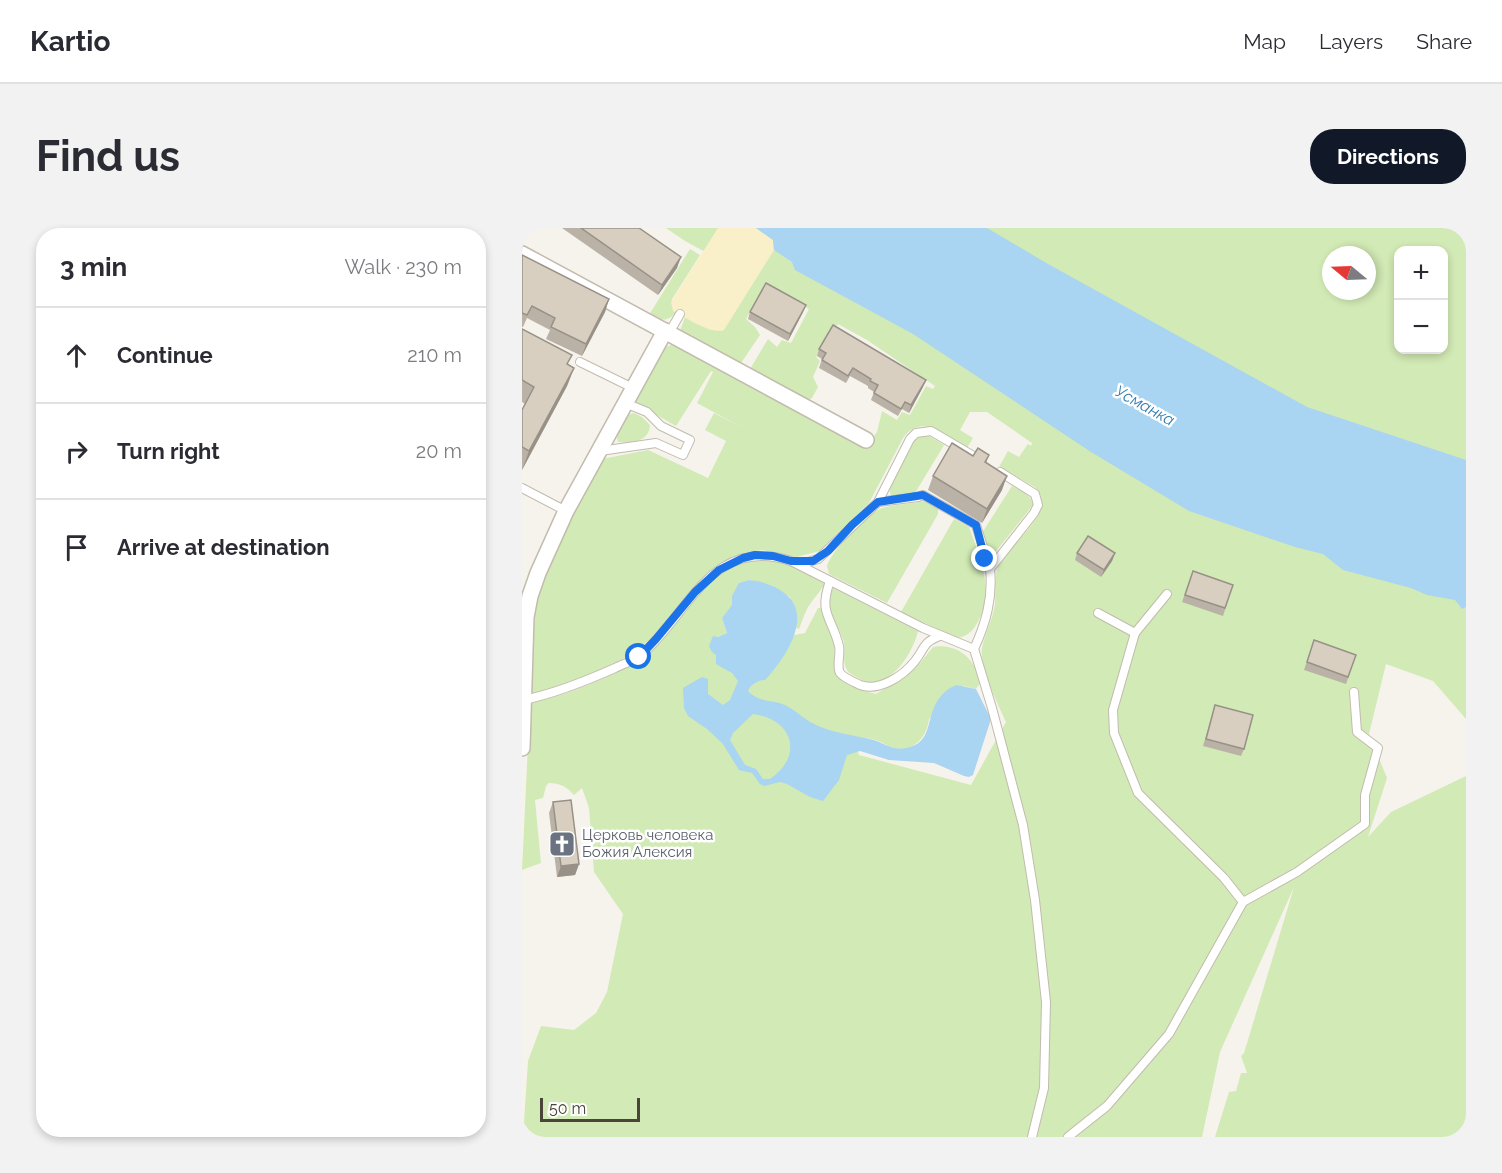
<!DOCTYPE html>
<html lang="en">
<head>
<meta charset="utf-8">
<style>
  :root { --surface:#fff; --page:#f2f2f3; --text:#2b2b33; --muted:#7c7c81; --line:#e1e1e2; --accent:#111827 }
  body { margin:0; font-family:Raleway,sans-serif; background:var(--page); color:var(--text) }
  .controls { position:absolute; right:18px; top:18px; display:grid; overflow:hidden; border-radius:12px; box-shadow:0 3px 9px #0003 }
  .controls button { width:54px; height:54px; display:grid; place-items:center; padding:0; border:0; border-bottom:2px solid var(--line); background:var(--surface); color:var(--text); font:30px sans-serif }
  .compass { position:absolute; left:800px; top:18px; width:54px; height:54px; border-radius:50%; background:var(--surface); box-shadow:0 3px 9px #0003; rotate:289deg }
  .scale { position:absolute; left:18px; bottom:15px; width:100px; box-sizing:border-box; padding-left:6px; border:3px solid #4b4439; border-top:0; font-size:16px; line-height:21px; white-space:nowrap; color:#4b4439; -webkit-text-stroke:4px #fff; paint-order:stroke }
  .stop { position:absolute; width:18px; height:18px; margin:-14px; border:4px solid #1a73e8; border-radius:50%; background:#fff }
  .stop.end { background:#1a73e8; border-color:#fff; box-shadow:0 2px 6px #0008 }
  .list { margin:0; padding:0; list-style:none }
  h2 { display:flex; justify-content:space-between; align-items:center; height:78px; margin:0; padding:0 24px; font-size:26px }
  h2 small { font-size:20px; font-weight:400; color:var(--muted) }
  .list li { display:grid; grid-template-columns:39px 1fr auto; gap:18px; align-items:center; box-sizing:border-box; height:96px; padding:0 24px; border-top:2px solid var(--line) }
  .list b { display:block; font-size:22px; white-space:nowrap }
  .list em { font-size:20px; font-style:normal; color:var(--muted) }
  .icon { flex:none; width:33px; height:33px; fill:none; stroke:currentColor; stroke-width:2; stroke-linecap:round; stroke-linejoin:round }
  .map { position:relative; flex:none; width:944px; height:909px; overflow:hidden; border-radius:24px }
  header { display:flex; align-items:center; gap:36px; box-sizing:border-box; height:84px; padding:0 30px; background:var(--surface); border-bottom:2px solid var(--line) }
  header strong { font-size:28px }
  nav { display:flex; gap:33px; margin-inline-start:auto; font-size:21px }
  .intro { display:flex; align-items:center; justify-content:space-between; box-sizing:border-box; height:144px; padding:0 36px }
  h1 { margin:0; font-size:42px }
  .button { padding:15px 27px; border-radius:24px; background:var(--accent); color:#fff; font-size:21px; font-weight:700 }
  main { display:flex; gap:36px; padding:0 36px }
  aside { flex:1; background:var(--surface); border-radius:24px; box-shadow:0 3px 9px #0003 }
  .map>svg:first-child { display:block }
  .green { fill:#d2eab5; fill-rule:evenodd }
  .sand { fill:#f9efc9 }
  .water { fill:#a9d4f2; fill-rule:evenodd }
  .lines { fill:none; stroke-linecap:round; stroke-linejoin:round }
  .lane-casing { stroke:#c2bbae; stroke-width:10 }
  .street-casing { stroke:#c2bbae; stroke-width:18 }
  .lane { stroke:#fff; stroke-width:8 }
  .street { stroke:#fff; stroke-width:15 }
  .wall { fill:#bab2a6 }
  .shaded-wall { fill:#979187 }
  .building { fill:#d8cfc1; stroke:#979187; stroke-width:1.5 }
  .route { stroke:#1a73e8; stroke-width:8 }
  .labels { text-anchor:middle; stroke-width:5; stroke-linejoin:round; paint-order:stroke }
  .worship-label { font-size:15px; fill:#5b616d; stroke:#fff; text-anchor:start }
  .water-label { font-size:16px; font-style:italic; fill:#2e7ab2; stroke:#fff }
</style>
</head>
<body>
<header>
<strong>Kartio</strong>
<nav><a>Map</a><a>Layers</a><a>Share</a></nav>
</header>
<div class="intro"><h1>Find us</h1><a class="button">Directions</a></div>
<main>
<aside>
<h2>3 min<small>Walk · 230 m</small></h2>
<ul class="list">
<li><svg class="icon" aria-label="ahead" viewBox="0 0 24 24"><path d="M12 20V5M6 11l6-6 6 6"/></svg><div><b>Continue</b></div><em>210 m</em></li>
<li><svg class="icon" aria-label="right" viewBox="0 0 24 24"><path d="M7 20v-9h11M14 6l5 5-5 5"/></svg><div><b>Turn right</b></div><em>20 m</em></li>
<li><svg class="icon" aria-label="arrive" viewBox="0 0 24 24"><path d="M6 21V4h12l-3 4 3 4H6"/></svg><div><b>Arrive at destination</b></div></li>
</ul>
</aside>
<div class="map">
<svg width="944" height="909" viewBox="0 0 944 909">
  <rect width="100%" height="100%" fill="#f6f3ec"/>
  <g class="green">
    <path d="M 144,0 L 944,0 L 944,491 L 911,453 L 864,436 L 847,506 L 865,550 L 846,609 L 869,584 L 944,548 L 944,909 L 693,909 L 707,864 L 714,863 L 719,845 L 725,845 L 719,828 L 722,825 L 772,659 L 698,824 L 680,909 L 1,909 L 6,833 L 19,798 L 52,802 L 74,785 L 85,764 L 101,686 L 72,644 L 67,580 L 60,560 L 52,567 C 45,559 38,555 27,555 L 24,558 L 21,570 L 13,572 L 19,635 L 0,642 L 8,475 C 40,468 69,457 98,442 C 106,438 115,435 122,429 C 157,399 196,317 253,332 C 269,336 288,347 303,355 C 299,362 296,366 291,372 C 284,380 281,391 277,401 L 274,400 L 275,392 L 268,369 L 249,357 L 227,352 L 217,355 L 211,377 L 200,390 L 205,405 L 196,409 L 189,422 L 283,405 L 296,380 L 300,380 L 312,414 L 313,445 C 323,458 339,462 354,466 L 385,447 L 399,434 L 411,419 C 426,416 442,422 451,436 C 454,441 455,449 458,455 L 454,461 L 442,458 L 407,491 C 405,509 391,525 372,520 C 365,518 360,514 354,512 C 347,510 337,509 331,509 L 337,527 L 449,557 L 484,494 C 476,476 457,438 460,420 C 463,405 471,391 473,376 C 474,363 472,351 476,339 C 485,316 538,284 513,259 L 477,239 L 486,223 L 497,229 L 506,216 L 509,218 L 510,215 L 465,184 L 448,184 L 438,202 L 451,210 L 445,220 C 425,208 400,184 381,210 L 347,275 L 298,323 L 274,329 L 240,322 L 223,325 L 206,331 L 193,339 L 173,357 L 134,406 L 114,423 L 86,439 L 33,459 L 6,467 C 8,434 6,397 16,365 C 31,318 57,275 80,231 L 126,222 L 186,250 L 204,213 L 183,202 L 192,185 L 223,201 L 175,175 L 191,144 L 189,143 L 154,198 L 112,174 L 141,120 L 149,117 L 157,116 L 348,213 L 355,204 L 360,183 L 375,192 L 380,184 L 388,187 L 404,158 L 411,161 L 413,158 L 345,112 L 316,96 L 294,129 L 298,133 L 291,149 L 296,159 L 290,170 L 283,174 L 228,141 L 246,111 L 255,119 L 260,112 L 269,115 L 287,81 L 244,57 L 224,91 L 233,99 L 238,107 L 217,138 L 158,103 L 163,89 L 189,102 L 233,51 L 163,13 ZM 876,22 L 922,22 L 922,122 L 876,122 ZM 809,27 L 845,27 L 845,63 L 809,63 Z"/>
    <path d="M 168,21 L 178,27 L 150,71 L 151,83 L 154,84 C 146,95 138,92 127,87 Z"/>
    <path d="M 112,185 L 120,189 L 128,197 C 127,214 110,215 96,214 L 94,207 L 105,187 Z"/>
    <path d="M 407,208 L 422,217 L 393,265 L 369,268 L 367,260 L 393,212 L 398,209 Z"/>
    <path d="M 490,258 C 498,263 510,267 511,277 L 470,328 L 467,329 L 460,305 Z"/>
    <path d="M 403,273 L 416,280 L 416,286 L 365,375 L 307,346 L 305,338 C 310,322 344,286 360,280 C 374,276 389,276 403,273 Z"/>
    <path d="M 432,291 L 447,299 C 453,316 461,335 463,353 C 466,372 458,408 435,410 L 379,384 Z"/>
    <path d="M 311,360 L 396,403 C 391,425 367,464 340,452 C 335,449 328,447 325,442 C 319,433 325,421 321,411 C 313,390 302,383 311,360 Z"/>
  </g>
  <path class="sand" d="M 196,0 L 234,0 L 251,12 L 252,22 L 202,102 C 189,107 163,89 151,83 L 149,74 Z"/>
  <g class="water">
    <path d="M 234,0 L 465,0 L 526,36 L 785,179 L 944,232 L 944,379 L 940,381 L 933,372 L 905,367 L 889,360 L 821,342 L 801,326 L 773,319 L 667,283 L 569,224 L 391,106 L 273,42 L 270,34 L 252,22 L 251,12 Z"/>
    <path d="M 227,352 C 237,353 249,356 258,362 C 295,384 264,429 243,452 C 236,452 228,457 226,463 C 237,475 250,471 263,477 C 273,482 281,490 290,495 C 309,505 332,507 352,512 C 359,514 366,519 373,520 C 379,522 390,519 395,516 C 414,504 401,472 434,457 L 454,461 L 469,491 L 451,547 L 447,549 L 442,548 L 412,535 L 367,532 L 338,523 L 325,527 L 317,552 L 301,573 L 288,569 L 265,556 L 258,554 L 242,558 L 238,556 L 230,545 L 217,542 L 201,516 L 185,501 L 166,488 L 162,480 L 161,460 L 180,449 L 186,451 L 186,466 L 201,477 L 208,472 L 216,453 L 210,445 L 194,436 L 194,427 L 190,424 L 187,418 L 191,408 L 196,409 L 205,405 L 200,390 L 210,377 L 210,368 L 217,355 ZM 231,486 C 270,491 283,527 248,551 L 241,551 L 234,541 L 223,537 L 208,512 L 211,505 Z"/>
  </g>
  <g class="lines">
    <defs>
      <g id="lane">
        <path d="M 147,105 L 158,86"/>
        <path d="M 58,134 L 111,160"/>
        <path d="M 78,223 L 134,215 L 161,227 L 168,212 L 139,198 L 125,184 L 103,175"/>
        <path d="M 0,260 L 44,283"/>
        <path d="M 356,274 L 396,269 L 401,267 L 454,297 L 468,341"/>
        <path d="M 275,334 L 283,335 L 296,331 L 356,274 L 388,211 L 394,205 L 409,203 L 460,233"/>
        <path d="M 308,353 C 296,386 310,389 317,418 C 319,426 314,438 318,445 C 322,450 332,454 338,457 C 357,464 381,448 393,433 C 403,420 401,414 418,408"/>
        <path d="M 645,366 L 613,405 L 591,482 L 592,505 L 616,565 L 702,650 L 721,674"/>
        <path d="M 576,385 L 613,405"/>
        <path d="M 452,421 C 464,395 471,370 468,341 L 512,285 L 516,277 L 513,266 L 478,244"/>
        <path d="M 2,472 C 34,465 64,453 93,440 C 101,436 111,433 118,428 C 167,387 188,307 269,333 L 401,400 L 452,421 L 470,480 L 501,597 L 513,672 L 524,774 L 522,860 L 510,909"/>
        <path d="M 546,909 L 585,878 L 647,806 L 721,674 L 775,644 L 843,596 L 843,567 L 856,520 L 835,504 L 832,464"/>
      </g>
      <g id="street">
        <path d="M 0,26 L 344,212"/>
        <path d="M 0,520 L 4,389 L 8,368 L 16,345 L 44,283 L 143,103"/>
      </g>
    </defs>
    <use href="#lane" class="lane-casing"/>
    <use href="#street" class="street-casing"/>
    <use href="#lane" class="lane"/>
    <use href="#street" class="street"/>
  </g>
  <g class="wall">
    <path d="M 40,0 L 117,0 L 155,40 L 136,67 Z"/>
    <path d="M 0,27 L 87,71 L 83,84 L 60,128 L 24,111 L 28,102 L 5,90 L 1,99 L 0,99 Z"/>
    <path d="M 228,84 L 281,84 L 266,113 L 226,91 Z"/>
    <path d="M 0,101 L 46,137 L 52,140 L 45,158 L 0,242 L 0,182 L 3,176 L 0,174 Z"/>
    <path d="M 297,121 L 401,159 L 387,185 L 380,181 L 376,188 L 349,172 L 352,164 L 346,160 L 346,158 L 328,148 L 324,155 L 297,140 L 300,131 L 295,128 Z"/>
    <path d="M 467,227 L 464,235 L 480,262 L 460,295 L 406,262 L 411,248 L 451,228 Z"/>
    <path d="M 555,325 L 593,325 L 590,333 L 579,349 L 553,332 Z"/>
    <path d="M 671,343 L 711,357 L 701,388 L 660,374 Z"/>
    <path d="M 792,412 L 834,427 L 824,456 L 782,442 Z"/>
    <path d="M 693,477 L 722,521 L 719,528 L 681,518 Z"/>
    <path d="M 31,574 L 57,636 L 53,647 L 35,649 L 27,585 Z"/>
  </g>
  <g class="shaded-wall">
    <path d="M 159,29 L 155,40 L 136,67 L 140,57 Z"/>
    <path d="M 87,71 L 83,84 L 60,128 L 64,116 Z"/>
    <path d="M 284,77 L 281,84 L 266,113 L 268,106 Z"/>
    <path d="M 52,140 L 45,158 L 0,242 L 7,223 Z"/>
    <path d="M 404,152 L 401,159 L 387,185 L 389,177 Z"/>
    <path d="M 485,248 L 480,262 L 460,295 L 465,281 Z"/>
    <path d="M 593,325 L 590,333 L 579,349 L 582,342 Z"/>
    <path d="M 57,636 L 53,647 L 35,649 L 39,638 Z"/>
  </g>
  <g class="building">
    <path d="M 59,0 L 117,0 L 159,29 L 140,57 Z"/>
    <path d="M 0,27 L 87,71 L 64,116 L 29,99 L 33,90 L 10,78 L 5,87 L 0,85 Z"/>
    <path d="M 244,55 L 284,77 L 268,106 L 228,84 Z"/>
    <path d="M 311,97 L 404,152 L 389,177 L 383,174 L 379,181 L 352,165 L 356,157 L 348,153 L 349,151 L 331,140 L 326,148 L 300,132 L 304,125 L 297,121 Z"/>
    <path d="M 0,101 L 50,127 L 45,136 L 52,140 L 7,223 L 0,219 L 0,182 L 12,159 L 0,152 Z"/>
    <path d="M 430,215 L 451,228 L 456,220 L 467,227 L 463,234 L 485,248 L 465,281 L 411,248 Z"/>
    <path d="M 566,308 L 593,325 L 582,342 L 555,325 Z"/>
    <path d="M 671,343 L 711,357 L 703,380 L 663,367 Z"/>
    <path d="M 792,412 L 834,427 L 826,449 L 785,434 Z"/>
    <path d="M 693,477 L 731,487 L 722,521 L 684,511 Z"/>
    <path d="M 49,572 L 57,636 L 39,638 L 31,574 Z"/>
  </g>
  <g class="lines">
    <path class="route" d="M 117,429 L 134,411 L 173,364 L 197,342 L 221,330 L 233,327 L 251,328 L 269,333 L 291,333 L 306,323 L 330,297 L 356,274 L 401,267 L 454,297 L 463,331"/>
  </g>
  <defs>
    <symbol id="church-square" viewBox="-11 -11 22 22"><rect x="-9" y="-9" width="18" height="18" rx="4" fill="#6b7280" stroke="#fff"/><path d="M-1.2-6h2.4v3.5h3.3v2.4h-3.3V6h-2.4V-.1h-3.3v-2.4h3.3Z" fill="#fff"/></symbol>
  </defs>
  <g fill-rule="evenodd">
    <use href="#church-square" x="25" y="601" width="30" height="30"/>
  </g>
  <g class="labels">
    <g class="worship-label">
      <text x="60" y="612">Церковь человека<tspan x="60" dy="17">Божия Алексия</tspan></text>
    </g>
    <g class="water-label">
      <text transform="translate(623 177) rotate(29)" y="6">Усманка</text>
    </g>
  </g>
</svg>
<div class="controls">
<button>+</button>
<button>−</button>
</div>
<svg class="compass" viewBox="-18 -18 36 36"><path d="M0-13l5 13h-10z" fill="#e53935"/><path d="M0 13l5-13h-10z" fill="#7c7c81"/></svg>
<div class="scale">50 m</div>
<div class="stop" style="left:117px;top:429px"></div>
<div class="stop end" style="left:463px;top:331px"></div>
</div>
</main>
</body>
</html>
